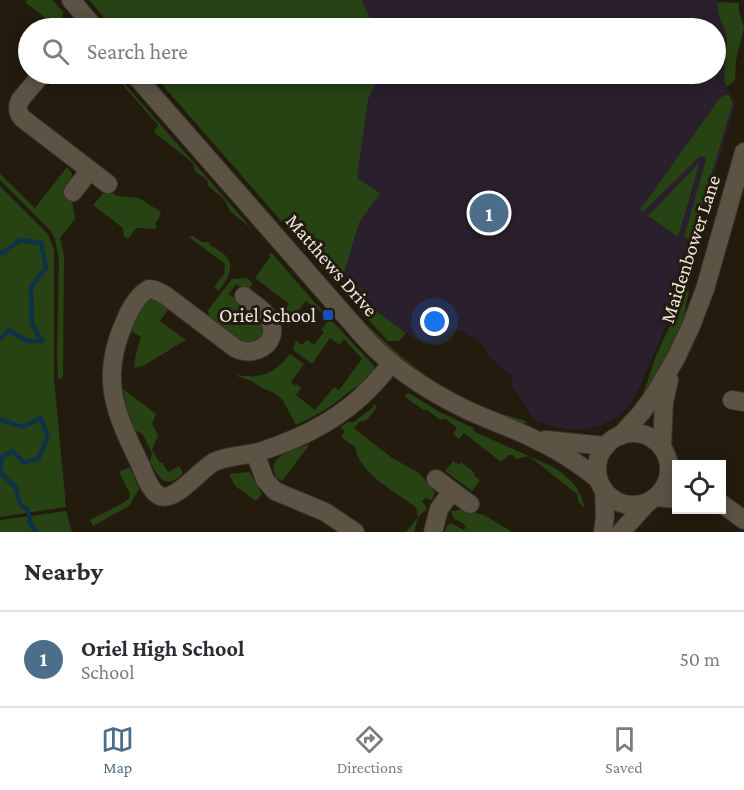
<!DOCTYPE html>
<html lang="en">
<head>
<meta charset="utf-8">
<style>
  :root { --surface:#fff; --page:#f7f7f7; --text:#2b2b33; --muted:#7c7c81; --line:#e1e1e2; --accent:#4d6e8b }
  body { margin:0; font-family:"Crimson Pro",serif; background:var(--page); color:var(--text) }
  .controls { position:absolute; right:18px; bottom:18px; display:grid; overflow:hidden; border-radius:0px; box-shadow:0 3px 15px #0003 }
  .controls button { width:54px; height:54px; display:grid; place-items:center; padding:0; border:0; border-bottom:2px solid var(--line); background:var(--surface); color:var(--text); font:30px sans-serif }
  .you { position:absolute; left:435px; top:322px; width:21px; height:21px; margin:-15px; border:4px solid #fff; border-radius:50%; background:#1a73e8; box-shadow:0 0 0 9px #1a73e833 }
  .badge { display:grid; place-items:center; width:39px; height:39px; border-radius:50%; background:var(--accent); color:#fff; font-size:20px; font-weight:700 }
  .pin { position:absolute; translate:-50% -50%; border:3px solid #fff; box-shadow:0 2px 6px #0006 }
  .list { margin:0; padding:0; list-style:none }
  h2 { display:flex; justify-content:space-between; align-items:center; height:78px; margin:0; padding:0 24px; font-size:26px }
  h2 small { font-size:20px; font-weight:400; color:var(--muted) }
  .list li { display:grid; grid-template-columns:39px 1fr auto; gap:18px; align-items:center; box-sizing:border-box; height:96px; padding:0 24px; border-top:2px solid var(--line) }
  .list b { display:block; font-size:22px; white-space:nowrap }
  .list p { margin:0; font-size:20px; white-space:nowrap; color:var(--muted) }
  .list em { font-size:20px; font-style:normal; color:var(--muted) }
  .icon { flex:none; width:33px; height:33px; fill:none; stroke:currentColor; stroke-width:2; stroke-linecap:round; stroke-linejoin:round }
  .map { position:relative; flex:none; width:744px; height:532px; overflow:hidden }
  .search { position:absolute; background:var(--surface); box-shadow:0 3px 15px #0003; left:18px; right:18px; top:18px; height:66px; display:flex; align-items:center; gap:15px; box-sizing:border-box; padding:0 21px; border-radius:33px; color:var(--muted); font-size:22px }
  .sheet { height:174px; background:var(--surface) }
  nav { display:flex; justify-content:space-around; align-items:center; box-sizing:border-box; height:84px; border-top:2px solid var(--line); background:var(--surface); font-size:16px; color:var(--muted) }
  nav a { display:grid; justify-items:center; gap:3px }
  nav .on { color:var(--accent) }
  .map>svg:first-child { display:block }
  .education { fill:#291f2d }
  .green { fill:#274213 }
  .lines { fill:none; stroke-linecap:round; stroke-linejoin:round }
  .stream { stroke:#0e3248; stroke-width:4.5 }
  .minor-casing { stroke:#39332c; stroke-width:20 }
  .minor { stroke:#5c5345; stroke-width:18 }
  .transit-dot { fill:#1a4fb4; stroke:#231b0e; stroke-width:2 }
  .labels { text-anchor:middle; stroke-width:6; stroke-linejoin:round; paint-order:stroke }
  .street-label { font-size:20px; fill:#ece6de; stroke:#231b0e }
  .poi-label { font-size:20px; fill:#ece6de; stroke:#231b0e; text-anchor:end }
</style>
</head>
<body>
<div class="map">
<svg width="744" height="532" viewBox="0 0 744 532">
  <rect width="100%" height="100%" fill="#231b0e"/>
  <path class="education" d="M 89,0 L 717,0 L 719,16 L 727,37 L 724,80 L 734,108 L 680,294 L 640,386 L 634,399 L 627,408 L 615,418 L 601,425 L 586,429 L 573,430 L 557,428 L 535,420 L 511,384 L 513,376 L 505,371 L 491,358 L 479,340 L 459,330 L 451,332 L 432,341 L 421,341 L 413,338 L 406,333 L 375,310 L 363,292 L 354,284 L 343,276 L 295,236 L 153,74 L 716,74 L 716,28 L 113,28 Z"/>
  <g class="green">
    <path d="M 28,0 L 52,0 L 63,12 L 62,28 L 56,28 L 56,26 L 25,2 Z"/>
    <path d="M 89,0 L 362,0 L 374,28 L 113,28 Z"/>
    <path d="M 717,2 L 739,3 L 739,11 L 744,28 L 736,60 L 735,80 L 727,87 L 724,80 L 727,37 L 719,16 Z"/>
    <path d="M 113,74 L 116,74 L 252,229 L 230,211 L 224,199 L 208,186 L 207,180 L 195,171 L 193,163 L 154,132 L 158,125 Z"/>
    <path d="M 143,74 L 147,74 C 192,125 237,176 281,227 C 341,296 393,367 479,405 C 494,412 510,416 526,421 L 525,425 L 484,411 L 437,386 L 385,347 Z"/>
    <path d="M 153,74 L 381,74 L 368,99 L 357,178 L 380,193 L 359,223 L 343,276 L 343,281 L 339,284 L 336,284 Z"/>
    <path d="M 725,95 L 729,95 L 733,102 L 692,241 L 684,237 L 706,160 L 704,157 L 700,156 L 643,212 L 640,210 L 720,98 Z"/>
    <path d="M 698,164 L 699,165 L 678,237 L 648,216 Z"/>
    <path d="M 67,167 L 72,174 L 71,179 L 64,189 L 71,194 L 75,219 L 60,238 L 64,256 L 63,378 L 58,379 L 57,355 L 59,260 L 55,239 L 51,231 L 0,180 L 0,174 L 35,208 Z"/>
    <path d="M 0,186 L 48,234 L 54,250 L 54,378 L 66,507 L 0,517 Z"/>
    <path d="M 106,190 L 118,196 L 139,198 L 161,212 L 159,218 L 155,224 L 157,226 L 155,229 L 136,228 L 128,239 L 124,237 L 123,228 L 93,205 Z"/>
    <path d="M 193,236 L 202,242 L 209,242 L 210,245 C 215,248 222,252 226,256 C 236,268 226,281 219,291 L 214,287 L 224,274 L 225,264 L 189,237 Z"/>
    <path d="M 271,252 L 309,296 L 374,366 L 373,373 L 367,380 L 346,394 L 334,404 L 318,414 L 296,425 L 282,399 L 274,393 L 262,388 L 258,385 L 257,385 L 252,381 L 237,376 L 238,375 C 262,379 275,373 290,354 L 304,364 L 291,382 L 295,386 L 296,384 L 301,388 L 296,395 L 315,410 L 334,387 L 339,390 L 362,359 L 344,339 L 340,345 L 330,338 L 312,364 L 293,350 L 296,340 L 302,345 L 307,340 L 314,345 L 324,332 L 321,330 L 328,321 L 322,313 L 306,301 L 286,325 L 279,319 L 289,304 L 255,278 L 270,257 L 269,255 Z"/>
    <path d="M 246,278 L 253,283 L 247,291 L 236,284 L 229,294 L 239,301 L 239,307 L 244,310 L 246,309 L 260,317 L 266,332 L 255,343 L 243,342 L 209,316 L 208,310 L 232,279 Z"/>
    <path d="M 354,284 L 363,292 L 375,310 L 406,333 L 399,341 L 388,341 L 352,302 L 351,297 Z"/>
    <path d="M 686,291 L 689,291 L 681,330 L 639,406 L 656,356 Z"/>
    <path d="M 155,299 L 168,307 L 167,311 L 160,321 L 186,340 L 143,366 L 134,368 L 136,353 L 141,337 L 128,329 C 134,317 140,302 155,299 Z"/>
    <path d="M 123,389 L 156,414 L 152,424 L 158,435 L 152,450 L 160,463 L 162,462 L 168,472 L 179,466 L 183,473 C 166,491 159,478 150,462 L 152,453 L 143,435 L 135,430 L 127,408 Z"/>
    <path d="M 409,393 L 438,411 L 473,428 L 475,432 L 551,466 C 568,476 580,487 585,508 L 578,502 L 577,494 L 529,456 L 516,459 L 513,455 L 509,455 L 501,462 L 464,433 L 459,439 L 453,434 L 457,428 L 446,419 L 440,420 L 427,410 L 423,410 L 404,396 Z"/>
    <path d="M 374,404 L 377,407 L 367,420 L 359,422 L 354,428 L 392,458 L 419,473 L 435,492 L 432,500 L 425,498 L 422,501 L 426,507 L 426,510 L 418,517 L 414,532 L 406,532 L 418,517 L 416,507 C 394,491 360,474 355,447 L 341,437 L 345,432 L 341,427 L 348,422 L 354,422 L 373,407 Z"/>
    <path d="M 310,444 L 282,481 L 276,477 L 273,466 C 279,452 296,449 310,444 Z"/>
    <path d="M 453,461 L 459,465 L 461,462 L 475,473 L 474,476 L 480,480 L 472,491 L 445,471 Z"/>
    <path d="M 130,467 L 139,489 L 129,506 L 93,526 L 90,520 L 123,503 L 129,499 L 130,494 L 119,472 Z"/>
    <path d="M 250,472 L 259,490 L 262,494 L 256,501 L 235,486 L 229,474 Z"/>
    <path d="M 461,510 L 484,515 L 512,532 L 444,532 L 447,526 L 451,523 L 464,530 L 466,527 L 463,523 L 454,519 L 451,511 Z"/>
    <path d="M 66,511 L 72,532 L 0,532 L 0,520 Z"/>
  </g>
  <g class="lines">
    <g class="stream">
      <path d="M 0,252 L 3,253 L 20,240 L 41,243 L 46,268 L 31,287 L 32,324 L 42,341 L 27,341 L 9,330 L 0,339"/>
      <path d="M 0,419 L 22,427 L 41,418 L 48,437 L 38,459 L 23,462 L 13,451 L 2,457 L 0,473 L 15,486 L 20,504 L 28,510 L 30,522 L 36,532"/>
    </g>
    <defs>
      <g id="minor">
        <path d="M 71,0 L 95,28"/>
        <path d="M 42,74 L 20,100 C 17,107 17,112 22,118 L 108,184"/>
        <path d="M 134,74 L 364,337 C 391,367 428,391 465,409 C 488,420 513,428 536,440 C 559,450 579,464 598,479"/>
        <path d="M 73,192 L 90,170"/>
        <path d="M 244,296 C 253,304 267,311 271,323 C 278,345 253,358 235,348 L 165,295 L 155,290 L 149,289 C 137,295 130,309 125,321 C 99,378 115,412 140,464 C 144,473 149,489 158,495 C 174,505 200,469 214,462 C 229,455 247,456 262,451 C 302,438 342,418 371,387 C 379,379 385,371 392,363"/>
        <path d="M 732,400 L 744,402"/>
        <circle cx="633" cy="469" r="36"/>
        <path d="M 620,436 L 641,413 L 653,397 L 676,358 L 691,326 L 705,289 L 744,152"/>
        <path d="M 545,440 L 606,446"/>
        <path d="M 662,447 L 664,402 L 669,380"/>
        <path d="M 255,453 L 265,480 L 275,491 L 325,512 L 355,532"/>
        <path d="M 436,479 L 452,491"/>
        <path d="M 656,497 L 676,499"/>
        <path d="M 722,504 L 744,520"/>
        <path d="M 433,532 L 439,509 L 452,491 L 470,504"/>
        <path d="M 603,532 L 605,516 L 604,490"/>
        <path d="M 621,532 L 648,502"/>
      </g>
    </defs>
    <use href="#minor" class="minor-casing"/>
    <use href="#minor" class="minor"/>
  </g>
  <rect class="transit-dot" x="322" y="309" width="12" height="12" rx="3"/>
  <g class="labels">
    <g class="street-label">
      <text transform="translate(690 249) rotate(-72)" y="7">Maidenbower Lane</text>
      <text transform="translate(332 265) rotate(49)" y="7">Matthews Drive</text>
    </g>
    <g class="poi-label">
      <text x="316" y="322">Oriel School</text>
    </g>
  </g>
</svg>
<div class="controls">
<button><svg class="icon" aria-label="locate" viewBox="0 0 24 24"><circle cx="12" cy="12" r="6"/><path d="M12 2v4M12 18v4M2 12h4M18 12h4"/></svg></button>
</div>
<div class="you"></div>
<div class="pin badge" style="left:489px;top:213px">1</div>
<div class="search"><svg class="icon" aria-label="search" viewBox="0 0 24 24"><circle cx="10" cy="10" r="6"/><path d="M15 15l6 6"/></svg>Search here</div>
</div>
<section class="sheet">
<h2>Nearby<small></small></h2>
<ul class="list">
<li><span class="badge">1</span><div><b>Oriel High School</b><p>School</p></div><em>50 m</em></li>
</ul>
</section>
<nav>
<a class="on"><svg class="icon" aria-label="map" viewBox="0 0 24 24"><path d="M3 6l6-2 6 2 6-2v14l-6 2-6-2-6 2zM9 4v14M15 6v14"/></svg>Map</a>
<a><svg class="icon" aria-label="directions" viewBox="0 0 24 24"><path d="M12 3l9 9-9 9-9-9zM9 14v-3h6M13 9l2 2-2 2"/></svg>Directions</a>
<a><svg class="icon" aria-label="saved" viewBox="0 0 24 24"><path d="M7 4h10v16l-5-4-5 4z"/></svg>Saved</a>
</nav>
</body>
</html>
